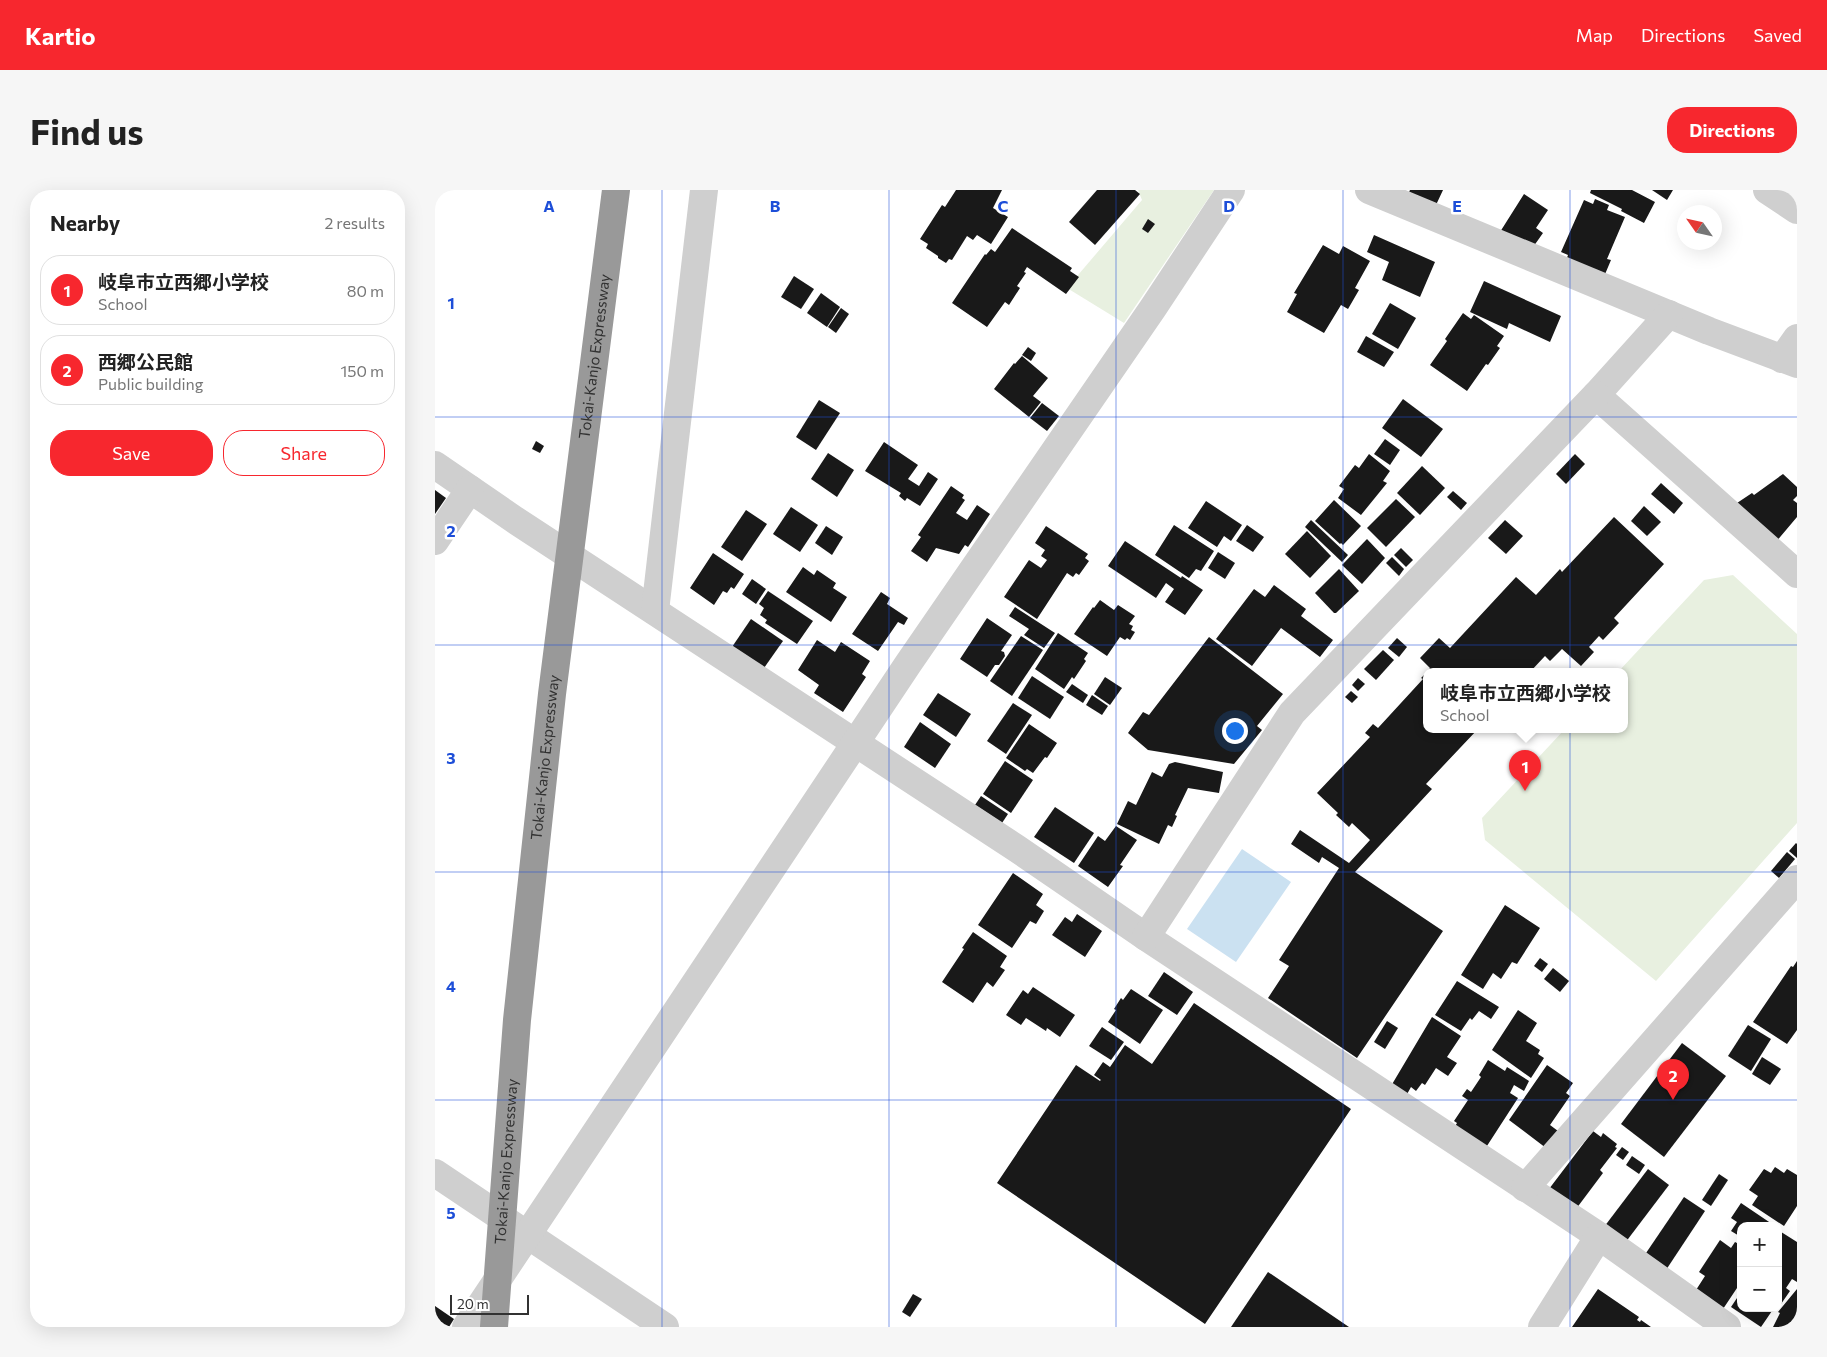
<!DOCTYPE html>
<html lang="en">
<head>
<meta charset="utf-8">
<style>
  :root { --surface:#fff; --page:#f6f6f6; --text:#222; --muted:#767676; --line:#e0e0e0; --accent:#f7272e }
  body { margin:0; font-family:Commissioner,"Noto Sans JP",sans-serif; background:var(--page); color:var(--text) }
  .controls { position:absolute; right:15px; bottom:15px; display:grid; overflow:hidden; border-radius:10px; box-shadow:0 5px 20px #0002 }
  .controls button { width:45px; height:45px; display:grid; place-items:center; padding:0; border:0; border-bottom:1px solid var(--line); background:var(--surface); color:var(--text); font:25px sans-serif }
  .compass { position:absolute; left:1242px; top:15px; width:45px; height:45px; border-radius:50%; background:var(--surface); box-shadow:0 5px 20px #0002; rotate:304deg }
  .scale { position:absolute; left:15px; bottom:12px; width:79px; box-sizing:border-box; padding-left:5px; border:2px solid #323232; border-top:0; font-size:14px; line-height:18px; white-space:nowrap; color:#323232; -webkit-text-stroke:4px #fff; paint-order:stroke }
  .you { position:absolute; left:799px; top:540px; width:18px; height:18px; margin:-12px; border:4px solid #fff; border-radius:50%; background:#1a73e8; box-shadow:0 0 0 8px #1a73e833 }
  .badge { display:grid; place-items:center; width:32px; height:32px; border-radius:50%; background:var(--accent); color:#fff; font-size:16px; font-weight:700 }
  .pin { position:absolute; translate:-50% -41px; filter:drop-shadow(0 1px 2px #0008) }
  .pin::after { content:''; position:absolute; top:26px; width:18px; height:15px; background:inherit; clip-path:polygon(0 0,100% 0,50% 100%) }
  .popup { position:absolute; left:988px; top:478px; width:205px; height:65px; box-sizing:border-box; display:grid; place-content:center; border-radius:10px; background:var(--surface); filter:drop-shadow(0 1px 4px #0005); font-size:16px; white-space:nowrap; color:var(--muted) }
  .popup b { font-size:19px; color:var(--text) }
  .popup::after { content:''; position:absolute; left:50%; top:100%; margin-left:-10px; border:10px solid transparent; border-top-color:var(--surface) }
  .list { margin:0; padding:0; list-style:none }
  h2 { display:flex; justify-content:space-between; align-items:center; height:65px; margin:0; padding:0 20px; font-size:21px }
  h2 small { font-size:16px; font-weight:400; color:var(--muted) }
  .list li { display:grid; grid-template-columns:32px 1fr auto; gap:15px; align-items:center; box-sizing:border-box; height:70px; margin:0 10px 10px; padding:0 10px; border:1px solid var(--line); border-radius:20px }
  .list b { display:block; font-size:19px; white-space:nowrap }
  .list p { margin:0; font-size:16px; white-space:nowrap; color:var(--muted) }
  .list em { font-size:16px; font-style:normal; color:var(--muted) }
  .actions { display:flex; gap:10px; padding:15px 20px }
  .actions a { flex:1; padding:11px 0; border:1px solid var(--accent); border-radius:20px; text-align:center; font-size:18px; color:var(--accent) }
  .actions .main { background:var(--accent); color:#fff }
  .map { position:relative; flex:none; width:1362px; height:1137px; overflow:hidden; border-radius:20px }
  header { display:flex; align-items:center; gap:30px; box-sizing:border-box; height:70px; padding:0 25px; background:var(--accent); color:#fff }
  header strong { font-size:24px }
  nav { display:flex; gap:28px; margin-inline-start:auto; font-size:18px }
  .intro { display:flex; align-items:center; justify-content:space-between; box-sizing:border-box; height:120px; padding:0 30px }
  h1 { margin:0; font-size:35px }
  .button { padding:12px 22px; border-radius:20px; background:var(--accent); color:#fff; font-size:18px; font-weight:700 }
  main { display:flex; gap:30px; padding:0 30px }
  aside { flex:1; background:var(--surface); border-radius:20px; box-shadow:0 5px 20px #0002 }
  .map>svg:first-child { display:block }
  .green { fill:#e8f0e0 }
  .water { fill:#cbe1f1 }
  .building { fill:#191919 }
  .lines { fill:none; stroke-linecap:round; stroke-linejoin:round }
  .minor { stroke:#cfcfcf; stroke-width:28 }
  .highway-bridge { stroke:#999; stroke-width:28 }
  .grid { fill:none; stroke:#1d4ed8; stroke-width:1; stroke-opacity:0.55 }
  .labels { text-anchor:middle; stroke-width:5; stroke-linejoin:round; paint-order:stroke }
  .street-label { font-size:15px; fill:#323232; stroke:#fff }
  .grid-label { font-size:16px; text-anchor:middle; font-weight:bold; fill:#1d4ed8; stroke:#fff; stroke-width:5; stroke-linejoin:round; paint-order:stroke }
</style>
</head>
<body>
<header>
<strong>Kartio</strong>
<nav><a>Map</a><a>Directions</a><a>Saved</a></nav>
</header>
<div class="intro"><h1>Find us</h1><a class="button">Directions</a></div>
<main>
<aside>
<h2>Nearby<small>2 results</small></h2>
<ul class="list">
<li><span class="badge">1</span><div><b>岐阜市立西郷小学校</b><p>School</p></div><em>80 m</em></li>
<li><span class="badge">2</span><div><b>西郷公民館</b><p>Public building</p></div><em>150 m</em></li>
</ul>
<div class="actions"><a class="main">Save</a><a>Share</a></div>
</aside>
<div class="map">
<svg width="1362" height="1137" viewBox="0 0 1362 1137">
  <rect width="100%" height="100%" fill="#fff"/>
  <g class="green">
    <path d="M 703,0 L 779,0 L 689,133 L 632,98 L 707,10 Z"/>
    <path d="M 1298,385 L 1362,444 L 1362,633 L 1221,791 L 1050,650 L 1047,628 L 1129,540 L 1189,540 L 1189,482 L 1183,482 L 1269,390 Z"/>
  </g>
  <path class="water" d="M 807,659 L 856,692 L 801,772 L 752,739 Z"/>
  <g class="building">
    <path d="M 521,0 L 567,0 L 558,18 L 573,27 L 556,54 L 542,45 L 538,50 L 532,46 L 517,70 L 514,69 L 511,73 L 503,68 L 503,66 L 491,58 L 493,54 L 485,49 L 507,15 L 510,17 Z"/>
    <path d="M 662,0 L 700,0 L 705,4 L 660,55 L 634,32 Z"/>
    <path d="M 975,0 L 1008,0 L 1001,15 L 974,2 Z"/>
    <path d="M 1156,0 L 1197,0 L 1220,12 L 1209,33 L 1186,21 L 1187,19 L 1155,3 Z"/>
    <path d="M 1217,0 L 1238,0 L 1232,10 Z"/>
    <path d="M 1089,4 L 1113,20 L 1101,38 L 1108,43 L 1096,60 L 1065,42 Z"/>
    <path d="M 1160,9 L 1174,15 L 1172,20 L 1190,27 L 1172,69 L 1176,70 L 1168,89 L 1130,73 L 1133,65 L 1126,62 L 1149,10 L 1158,14 Z"/>
    <path d="M 713,29 L 720,34 L 713,43 L 707,39 Z"/>
    <path d="M 577,38 L 637,78 L 635,81 L 644,87 L 631,104 L 592,77 L 589,82 L 591,83 L 582,96 L 585,98 L 574,115 L 570,112 L 552,137 L 517,113 L 550,64 L 551,65 L 556,59 L 560,62 Z"/>
    <path d="M 939,45 L 1000,72 L 985,107 L 947,90 L 954,72 L 932,62 Z"/>
    <path d="M 888,55 L 904,64 L 908,56 L 935,71 L 920,98 L 924,100 L 913,119 L 906,115 L 889,143 L 852,122 L 862,104 L 859,103 Z"/>
    <path d="M 359,86 L 379,99 L 366,119 L 346,107 Z"/>
    <path d="M 1049,91 L 1126,126 L 1115,152 L 1074,133 L 1072,139 L 1035,122 Z"/>
    <path d="M 386,103 L 405,117 L 392,137 L 372,123 Z"/>
    <path d="M 955,113 L 981,128 L 963,159 L 937,144 Z"/>
    <path d="M 406,118 L 414,124 L 401,143 L 393,137 Z"/>
    <path d="M 1028,123 L 1036,129 L 1039,125 L 1069,146 L 1062,156 L 1065,158 L 1053,175 L 1051,174 L 1032,201 L 995,175 L 1012,151 L 1010,149 Z"/>
    <path d="M 931,146 L 959,162 L 949,177 L 922,162 Z"/>
    <path d="M 593,157 L 601,163 L 596,171 L 587,165 Z"/>
    <path d="M 587,166 L 613,188 L 598,206 L 606,212 L 594,227 L 559,199 L 579,173 L 580,174 Z"/>
    <path d="M 968,209 L 1008,239 L 986,267 L 947,238 Z"/>
    <path d="M 384,210 L 405,223 L 381,260 L 361,247 Z"/>
    <path d="M 607,213 L 624,226 L 612,241 L 595,228 Z"/>
    <path d="M 950,249 L 965,260 L 955,275 L 939,264 Z"/>
    <path d="M 101,251 L 109,256 L 105,263 L 97,259 Z"/>
    <path d="M 449,252 L 483,275 L 473,289 L 484,296 L 493,282 L 503,289 L 485,316 L 472,308 L 470,311 L 464,306 L 466,303 L 430,281 Z"/>
    <path d="M 393,263 L 419,280 L 402,307 L 376,289 Z"/>
    <path d="M 934,264 L 955,281 L 948,291 L 952,293 L 926,325 L 903,308 L 909,299 L 904,296 L 920,275 L 924,278 Z"/>
    <path d="M 1140,264 L 1150,274 L 1131,294 L 1121,284 Z"/>
    <path d="M 987,276 L 1010,298 L 985,325 L 962,303 Z"/>
    <path d="M 1348,284 L 1362,297 L 1362,306 L 1358,310 L 1362,313 L 1362,327 L 1340,353 L 1299,315 L 1317,303 L 1319,305 Z"/>
    <path d="M 1226,293 L 1248,313 L 1239,324 L 1216,304 Z"/>
    <path d="M 516,296 L 529,305 L 527,308 L 530,310 L 521,323 L 532,330 L 542,315 L 555,324 L 533,357 L 530,355 L 524,364 L 501,358 L 492,372 L 476,361 L 486,347 L 483,345 Z"/>
    <path d="M 0,300 L 11,308 L 0,324 Z"/>
    <path d="M 1018,301 L 1032,313 L 1026,320 L 1012,307 Z"/>
    <path d="M 961,309 L 980,327 L 951,357 L 932,338 Z"/>
    <path d="M 899,310 L 926,336 L 908,355 L 906,353 L 905,354 L 880,331 Z"/>
    <path d="M 771,311 L 807,335 L 796,351 L 789,346 L 782,357 L 753,338 Z"/>
    <path d="M 1209,316 L 1226,332 L 1212,346 L 1196,331 Z"/>
    <path d="M 356,317 L 383,335 L 365,362 L 338,344 Z"/>
    <path d="M 311,320 L 332,334 L 307,371 L 286,357 Z"/>
    <path d="M 1179,327 L 1229,374 L 1179,428 L 1184,433 L 1168,450 L 1164,446 L 1154,457 L 1159,462 L 1146,476 L 1127,459 L 1115,471 L 1110,466 L 1095,482 L 992,482 L 995,478 L 985,468 L 1004,448 L 1015,458 L 1081,387 L 1101,405 L 1125,379 L 1127,382 Z"/>
    <path d="M 876,330 L 913,365 L 907,372 L 870,337 Z"/>
    <path d="M 1070,330 L 1088,346 L 1071,364 L 1053,348 Z"/>
    <path d="M 739,335 L 779,361 L 766,381 L 761,379 L 754,388 L 720,365 Z"/>
    <path d="M 812,335 L 829,347 L 818,362 L 801,351 Z"/>
    <path d="M 391,336 L 408,347 L 397,365 L 380,353 Z"/>
    <path d="M 611,336 L 653,364 L 650,368 L 654,371 L 644,385 L 641,383 L 638,387 L 632,383 L 602,429 L 569,407 L 594,370 L 606,378 L 612,370 L 606,366 L 610,360 L 600,353 Z"/>
    <path d="M 872,341 L 896,366 L 875,388 L 850,364 Z"/>
    <path d="M 932,349 L 950,368 L 927,394 L 907,375 Z"/>
    <path d="M 690,351 L 746,388 L 747,386 L 768,400 L 750,425 L 730,412 L 739,399 L 731,393 L 721,408 L 673,376 Z"/>
    <path d="M 966,358 L 978,370 L 971,377 L 959,365 Z"/>
    <path d="M 783,362 L 800,373 L 790,389 L 773,378 Z"/>
    <path d="M 278,363 L 309,384 L 299,399 L 296,397 L 292,403 L 288,401 L 279,415 L 255,398 Z"/>
    <path d="M 957,367 L 969,379 L 964,386 L 951,373 Z"/>
    <path d="M 368,377 L 379,385 L 382,380 L 401,393 L 398,398 L 412,407 L 396,432 L 351,402 Z"/>
    <path d="M 904,379 L 924,401 L 901,423 L 899,423 L 880,403 Z"/>
    <path d="M 317,389 L 331,399 L 321,414 L 307,404 Z"/>
    <path d="M 839,395 L 871,419 L 866,426 L 898,450 L 885,467 L 846,438 L 817,476 L 781,449 L 819,399 L 830,407 Z"/>
    <path d="M 333,401 L 378,431 L 362,454 L 330,433 L 332,430 L 325,425 L 329,418 L 324,414 Z"/>
    <path d="M 446,402 L 455,408 L 452,414 L 473,428 L 469,435 L 463,432 L 443,461 L 417,444 Z"/>
    <path d="M 665,410 L 679,420 L 683,415 L 700,426 L 694,434 L 698,436 L 696,440 L 700,442 L 695,450 L 692,448 L 690,450 L 685,447 L 672,466 L 639,444 L 658,417 L 659,418 Z"/>
    <path d="M 580,417 L 620,443 L 609,458 L 589,445 L 594,439 L 574,426 Z"/>
    <path d="M 552,428 L 577,445 L 566,461 L 569,462 L 570,466 L 564,475 L 560,475 L 552,487 L 525,469 Z"/>
    <path d="M 316,429 L 348,451 L 329,478 L 297,457 Z"/>
    <path d="M 623,443 L 653,463 L 649,469 L 651,471 L 639,489 L 637,487 L 629,499 L 600,479 Z"/>
    <path d="M 586,446 L 608,460 L 577,506 L 555,491 Z"/>
    <path d="M 774,447 L 848,504 L 822,536 L 827,540 L 799,574 L 713,560 L 693,543 L 708,522 L 714,525 Z"/>
    <path d="M 962,448 L 972,457 L 964,467 L 953,458 Z"/>
    <path d="M 382,450 L 400,462 L 406,452 L 435,471 L 427,484 L 431,487 L 408,522 L 379,503 L 384,495 L 363,480 Z"/>
    <path d="M 948,460 L 959,470 L 941,490 L 929,479 Z"/>
    <path d="M 991,483 L 991,540 L 1042,540 L 991,594 L 997,599 L 920,682 L 1008,741 L 922,868 L 833,808 L 854,776 L 844,770 L 904,678 L 887,667 L 884,673 L 856,654 L 865,640 L 914,673 L 935,650 L 917,633 L 914,637 L 901,625 L 903,623 L 882,603 L 935,547 L 930,543 L 938,534 L 943,538 L 988,489 L 986,488 Z"/>
    <path d="M 597,486 L 629,507 L 615,529 L 583,508 Z"/>
    <path d="M 670,487 L 687,498 L 675,515 L 659,504 Z"/>
    <path d="M 923,488 L 930,494 L 923,501 L 917,495 Z"/>
    <path d="M 637,494 L 653,505 L 648,513 L 631,502 Z"/>
    <path d="M 916,501 L 923,507 L 917,513 L 910,507 Z"/>
    <path d="M 503,503 L 536,524 L 521,547 L 488,525 Z"/>
    <path d="M 657,505 L 673,516 L 667,525 L 651,515 Z"/>
    <path d="M 578,513 L 597,525 L 571,564 L 552,551 Z"/>
    <path d="M 485,532 L 516,554 L 500,578 L 469,557 Z"/>
    <path d="M 594,534 L 622,553 L 612,568 L 610,567 L 598,583 L 592,579 L 590,581 L 571,568 Z"/>
    <path d="M 570,571 L 598,590 L 576,623 L 548,604 Z"/>
    <path d="M 740,572 L 788,582 L 784,603 L 753,598 L 740,625 L 742,626 L 737,637 L 733,635 L 724,654 L 682,634 L 693,611 L 701,615 L 717,582 L 727,587 L 734,574 Z"/>
    <path d="M 546,606 L 573,624 L 567,633 L 540,615 Z"/>
    <path d="M 620,617 L 659,643 L 639,673 L 599,647 Z"/>
    <path d="M 681,636 L 702,650 L 685,675 L 688,676 L 673,697 L 643,676 L 663,646 L 670,651 Z"/>
    <path d="M 1361,653 L 1362,654 L 1362,668 L 1354,661 Z"/>
    <path d="M 1352,662 L 1360,669 L 1344,688 L 1336,681 Z"/>
    <path d="M 578,683 L 608,704 L 601,715 L 609,721 L 601,734 L 595,731 L 577,758 L 543,735 Z"/>
    <path d="M 1070,715 L 1105,738 L 1082,774 L 1077,772 L 1066,789 L 1058,783 L 1048,799 L 1026,785 Z"/>
    <path d="M 642,724 L 667,741 L 650,767 L 617,745 L 630,727 L 637,732 Z"/>
    <path d="M 538,742 L 572,766 L 565,777 L 570,780 L 558,797 L 552,792 L 538,813 L 507,792 L 529,759 L 527,758 Z"/>
    <path d="M 1105,768 L 1113,774 L 1107,782 L 1099,776 Z"/>
    <path d="M 1362,771 L 1362,840 L 1352,854 L 1318,832 L 1356,776 L 1358,777 Z"/>
    <path d="M 1118,778 L 1134,791 L 1125,802 L 1109,789 Z"/>
    <path d="M 729,782 L 758,802 L 742,825 L 713,806 Z"/>
    <path d="M 1022,791 L 1064,817 L 1056,829 L 1044,821 L 1037,830 L 1035,828 L 1026,841 L 1000,825 Z"/>
    <path d="M 598,797 L 640,825 L 625,847 L 612,838 L 611,841 L 591,828 L 586,835 L 571,825 L 588,800 L 593,804 Z"/>
    <path d="M 696,799 L 728,820 L 705,854 L 673,832 L 681,820 L 679,819 L 686,808 L 688,810 Z"/>
    <path d="M 759,813 L 916,919 L 770,1134 L 562,993 L 641,875 L 665,891 L 672,882 L 666,890 L 659,885 L 668,872 L 675,877 L 690,855 L 717,874 Z"/>
    <path d="M 1083,820 L 1102,833 L 1091,851 L 1105,860 L 1103,864 L 1109,868 L 1096,888 L 1057,860 Z"/>
    <path d="M 997,827 L 1026,846 L 1012,867 L 1022,873 L 1013,886 L 1001,878 L 990,895 L 987,893 L 981,901 L 976,897 L 971,906 L 956,896 Z"/>
    <path d="M 952,831 L 963,838 L 950,859 L 939,852 Z"/>
    <path d="M 1313,835 L 1336,849 L 1316,881 L 1293,866 Z"/>
    <path d="M 667,837 L 689,852 L 676,870 L 654,856 Z"/>
    <path d="M 1247,853 L 1291,886 L 1229,967 L 1186,934 Z"/>
    <path d="M 1327,867 L 1346,879 L 1335,895 L 1317,884 Z"/>
    <path d="M 1053,870 L 1070,881 L 1072,877 L 1094,891 L 1089,901 L 1079,895 L 1075,903 L 1083,908 L 1050,959 L 1019,938 L 1022,933 L 1019,931 L 1033,910 L 1027,906 L 1032,899 L 1036,902 L 1046,887 L 1044,885 Z"/>
    <path d="M 1112,875 L 1138,893 L 1131,903 L 1135,906 L 1115,935 L 1123,941 L 1111,958 L 1074,930 Z"/>
    <path d="M 1158,941 L 1166,947 L 1168,943 L 1182,954 L 1180,957 L 1182,958 L 1165,980 L 1168,983 L 1141,1019 L 1114,999 Z"/>
    <path d="M 1187,957 L 1194,962 L 1188,970 L 1181,965 Z"/>
    <path d="M 1197,966 L 1210,975 L 1204,984 L 1191,975 Z"/>
    <path d="M 1340,977 L 1349,983 L 1352,979 L 1362,985 L 1362,1016 L 1349,1036 L 1317,1015 L 1323,1006 L 1314,1000 L 1329,979 L 1336,983 Z"/>
    <path d="M 1213,979 L 1234,995 L 1190,1053 L 1169,1037 Z"/>
    <path d="M 1284,984 L 1293,990 L 1276,1016 L 1267,1010 Z"/>
    <path d="M 1249,1007 L 1270,1021 L 1231,1080 L 1209,1066 Z"/>
    <path d="M 1306,1013 L 1340,1036 L 1306,1036 L 1306,1047 L 1296,1041 L 1302,1032 L 1296,1028 Z"/>
    <path d="M 1343,1040 L 1362,1052 L 1362,1092 L 1357,1089 L 1351,1098 L 1355,1101 L 1346,1114 L 1343,1112 Z"/>
    <path d="M 1285,1050 L 1296,1058 L 1300,1052 L 1306,1055 L 1306,1085 L 1304,1088 L 1306,1092 L 1288,1119 L 1261,1100 L 1270,1086 L 1264,1082 Z"/>
    <path d="M 833,1082 L 914,1137 L 796,1137 Z"/>
    <path d="M 1163,1099 L 1204,1127 L 1202,1130 L 1205,1132 L 1206,1130 L 1216,1137 L 1137,1137 Z"/>
    <path d="M 1362,1099 L 1362,1137 L 1338,1137 L 1345,1123 L 1343,1122 Z"/>
    <path d="M 1306,1102 L 1306,1118 L 1339,1118 L 1326,1137 L 1296,1117 Z"/>
    <path d="M 478,1104 L 487,1109 L 475,1127 L 467,1122 Z"/>
    <path d="M 0,1116 L 19,1129 L 14,1137 L 0,1137 Z"/>
  </g>
  <g class="lines">
    <g class="minor">
      <path d="M 934,0 L 1274,141 L 1362,174"/>
      <path d="M 1332,0 L 1362,20"/>
      <path d="M 1234,124 L 1161,205 L 1362,384"/>
      <path d="M 1347,169 L 1362,148"/>
      <path d="M 0,275 L 80,330 L 581,658 L 711,747 L 1164,1046 L 1292,1137"/>
      <path d="M 0,351 L 35,299"/>
      <path d="M 220,421 L 269,0"/>
      <path d="M 711,747 L 857,523 L 1161,205"/>
      <path d="M 0,983 L 230,1137"/>
      <path d="M 1090,998 L 1362,689"/>
      <path d="M 31,1137 L 473,474 L 718,118 L 796,0"/>
      <path d="M 1107,1137 L 1164,1046"/>
    </g>
    <path class="highway-bridge" id="s1" d="M 59,1137 L 82,830 L 117,504 L 181,0"/>
  </g>
  <path class="grid" d="M 227,0 L 227,1137M 454,0 L 454,1137M 681,0 L 681,1137M 908,0 L 908,1137M 1135,0 L 1135,1137M 0,227 L 1362,227M 0,455 L 1362,455M 0,682 L 1362,682M 0,910 L 1362,910"/>
  <g class="labels">
    <g class="street-label">
      <text dy="5" stroke="none"><textPath href="#s1" startOffset="976">Tokai-Kanjo Expressway</textPath></text>
      <text dy="5" stroke="none"><textPath href="#s1" startOffset="572">Tokai-Kanjo Expressway</textPath></text>
      <text dy="5" stroke="none"><textPath href="#s1" startOffset="166">Tokai-Kanjo Expressway</textPath></text>
    </g>
  </g>
  <g class="grid-label">
    <text x="114" y="22">A</text>
    <text x="340" y="22">B</text>
    <text x="568" y="22">C</text>
    <text x="794" y="22">D</text>
    <text x="1022" y="22">E</text>
    <text x="16" y="119">1</text>
    <text x="16" y="347">2</text>
    <text x="16" y="574">3</text>
    <text x="16" y="802">4</text>
    <text x="16" y="1029">5</text>
  </g>
</svg>
<div class="controls">
<button>+</button>
<button>−</button>
</div>
<svg class="compass" viewBox="-18 -18 36 36"><path d="M0-13l5 13h-10z" fill="#e53935"/><path d="M0 13l5-13h-10z" fill="#767676"/></svg>
<div class="scale">20 m</div>
<div class="you"></div>
<div class="pin badge" style="left:1090px;top:601px">1</div>
<div class="popup"><b>岐阜市立西郷小学校</b>School</div>
<div class="pin badge" style="left:1238px;top:910px">2</div>
</div>
</main>
</body>
</html>
